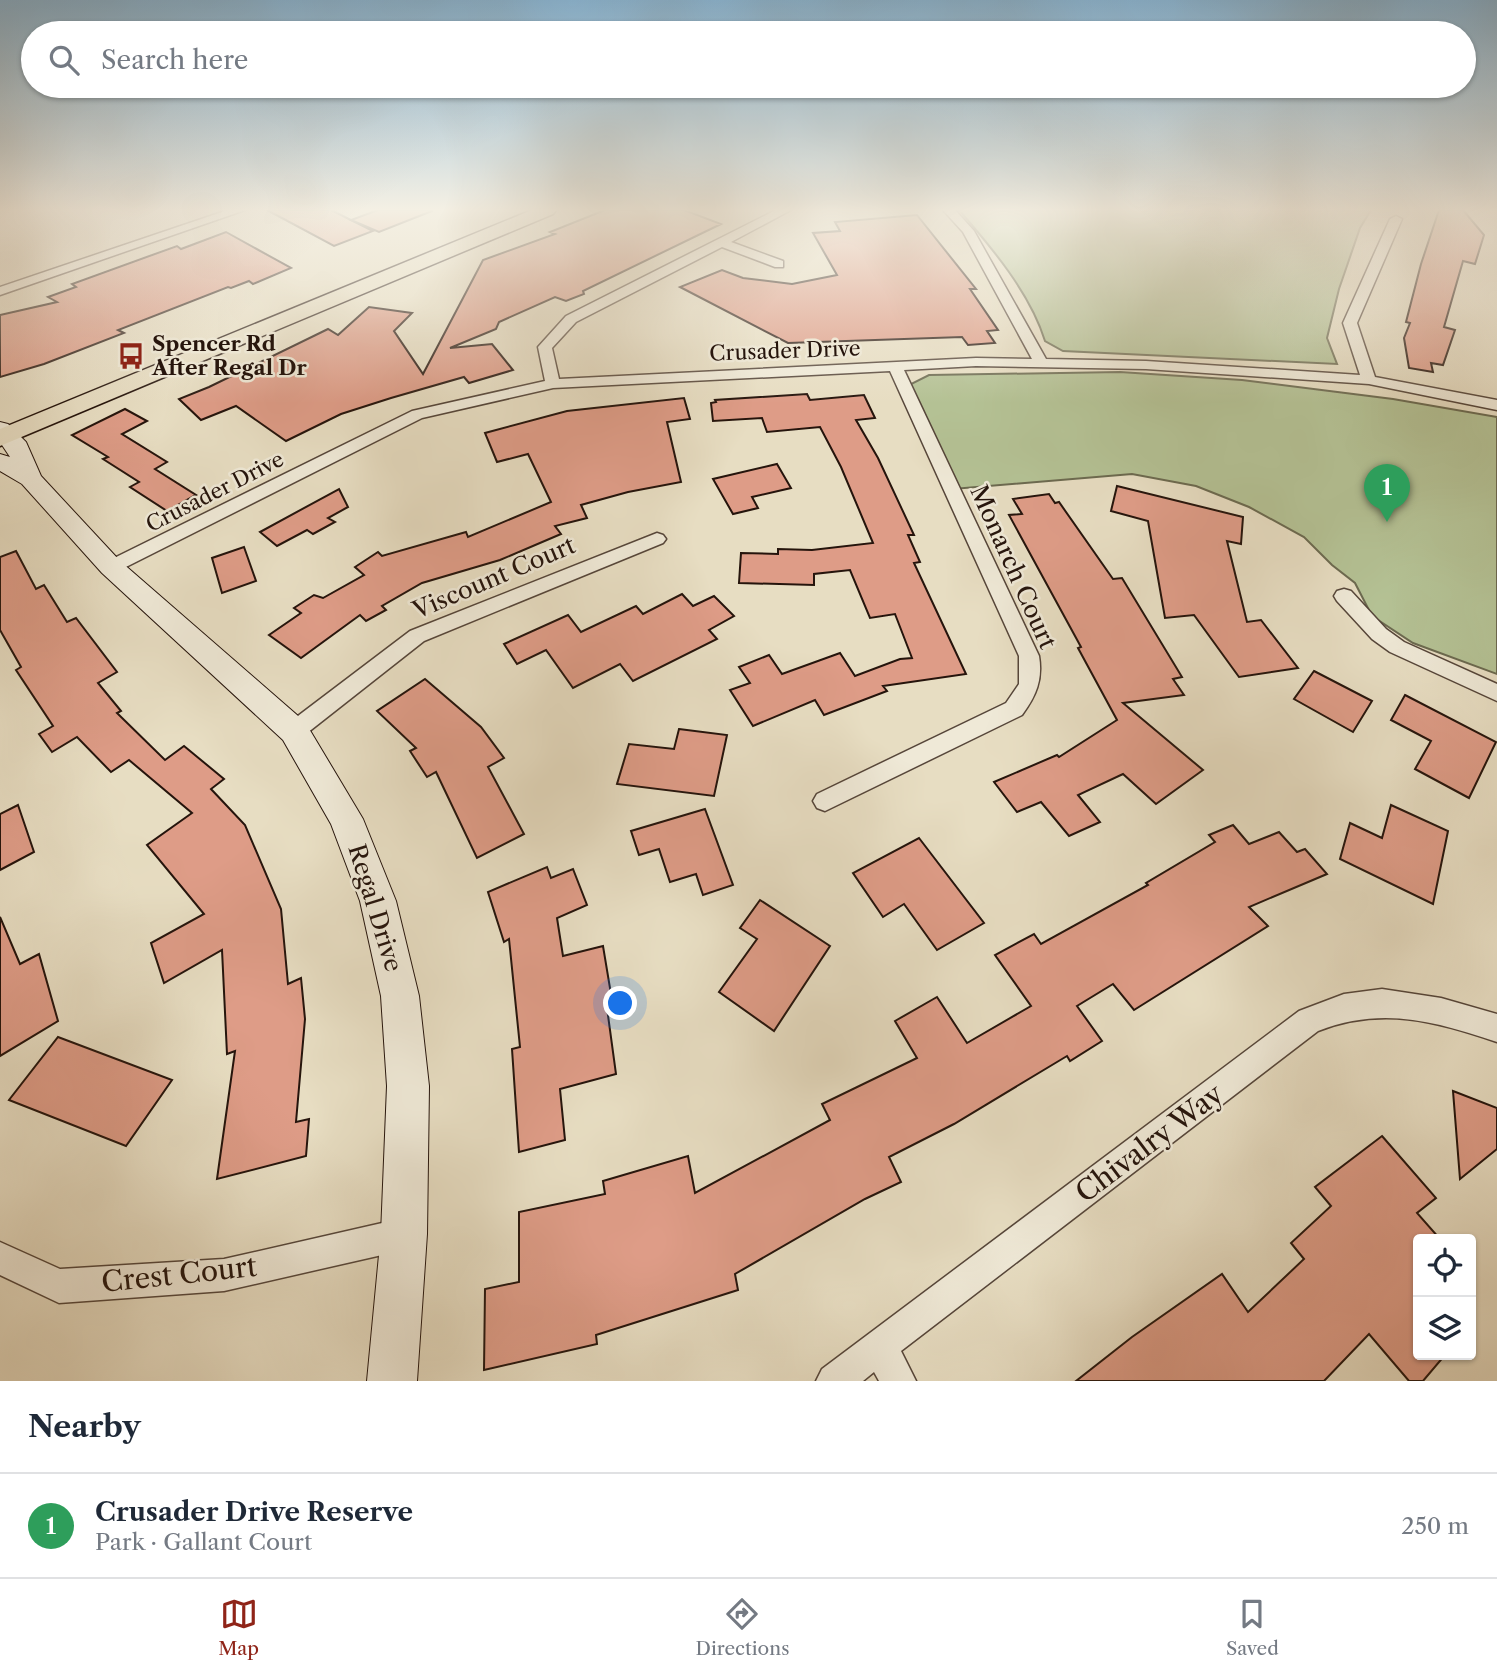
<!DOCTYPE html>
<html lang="en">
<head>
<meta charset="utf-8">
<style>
  :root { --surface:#fff; --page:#f6f6f7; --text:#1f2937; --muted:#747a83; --line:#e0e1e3; --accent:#8f2418 }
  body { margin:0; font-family:"Libre Caslon Text",serif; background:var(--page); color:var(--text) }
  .controls { position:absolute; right:21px; bottom:21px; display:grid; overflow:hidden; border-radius:7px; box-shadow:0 2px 5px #0004 }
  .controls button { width:63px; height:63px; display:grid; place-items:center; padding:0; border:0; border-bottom:2px solid var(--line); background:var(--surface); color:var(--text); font:35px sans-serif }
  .you { position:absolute; left:621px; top:1004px; width:24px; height:24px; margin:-18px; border:5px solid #fff; border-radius:50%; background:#1a73e8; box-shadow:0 0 0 10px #1a73e833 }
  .badge { display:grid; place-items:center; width:46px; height:46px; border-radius:50%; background:var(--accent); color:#fff; font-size:23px; font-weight:700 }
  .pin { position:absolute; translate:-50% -58px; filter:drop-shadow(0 2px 4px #0008) }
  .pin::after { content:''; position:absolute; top:37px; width:24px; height:21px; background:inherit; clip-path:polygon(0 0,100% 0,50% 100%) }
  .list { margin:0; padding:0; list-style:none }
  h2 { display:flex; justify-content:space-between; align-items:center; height:91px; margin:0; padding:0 28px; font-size:30px }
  h2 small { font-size:23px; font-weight:400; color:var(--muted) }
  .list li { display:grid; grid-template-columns:46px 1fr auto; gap:21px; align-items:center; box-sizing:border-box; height:105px; padding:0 28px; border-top:2px solid var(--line) }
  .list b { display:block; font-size:26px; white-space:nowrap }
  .list p { margin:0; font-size:23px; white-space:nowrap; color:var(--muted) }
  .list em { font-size:23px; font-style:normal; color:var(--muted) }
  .icon { flex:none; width:38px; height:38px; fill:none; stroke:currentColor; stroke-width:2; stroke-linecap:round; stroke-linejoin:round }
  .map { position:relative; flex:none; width:1497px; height:1381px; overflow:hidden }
  .search { position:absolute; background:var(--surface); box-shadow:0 2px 5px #0004; left:21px; right:21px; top:21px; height:77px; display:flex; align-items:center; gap:18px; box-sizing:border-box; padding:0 24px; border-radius:38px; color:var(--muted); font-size:26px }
  .sheet { height:196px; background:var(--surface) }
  nav { display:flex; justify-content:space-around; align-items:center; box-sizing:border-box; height:98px; border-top:2px solid var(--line); background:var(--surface); font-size:19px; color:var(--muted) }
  nav a { display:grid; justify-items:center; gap:4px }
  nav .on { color:var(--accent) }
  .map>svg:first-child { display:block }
  .green { fill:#b4c194; stroke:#6c6a50; stroke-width:2 }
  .building { fill:#de9c87; stroke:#25140c; stroke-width:2 }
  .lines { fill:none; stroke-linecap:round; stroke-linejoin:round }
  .street-casing { stroke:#56463a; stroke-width:3 }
  .secondary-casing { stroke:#25140c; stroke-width:2 }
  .primary-casing { stroke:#25140c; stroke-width:3 }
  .street { fill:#efe9d7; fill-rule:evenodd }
  .secondary { fill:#efe9d7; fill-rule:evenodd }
  .primary { fill:#e7ddc2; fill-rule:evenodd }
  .labels { text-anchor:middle; stroke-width:5; stroke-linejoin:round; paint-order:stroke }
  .far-poi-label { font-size:21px; font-weight:bold; fill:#25140c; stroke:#efe9d7; text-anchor:start }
  .far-street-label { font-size:21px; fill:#25140c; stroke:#efe9d7 }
  .street-label { font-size:24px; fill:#25140c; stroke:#efe9d7 }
  .near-street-label { font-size:28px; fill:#25140c; stroke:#efe9d7 }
</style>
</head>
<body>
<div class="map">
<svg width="1497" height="1381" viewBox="0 0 1497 1381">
  <rect width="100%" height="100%" fill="#e7ddc2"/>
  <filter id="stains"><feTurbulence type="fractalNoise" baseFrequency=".00286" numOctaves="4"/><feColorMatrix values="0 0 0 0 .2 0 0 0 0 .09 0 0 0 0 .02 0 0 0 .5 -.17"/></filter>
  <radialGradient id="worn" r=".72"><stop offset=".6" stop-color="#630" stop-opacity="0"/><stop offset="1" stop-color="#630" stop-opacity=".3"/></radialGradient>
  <g class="green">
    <path d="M 959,210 L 1371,210 L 1360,228 L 1339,289 L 1327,338 L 1337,364 L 1063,351 L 1045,341 C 1030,293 992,248 959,210 Z"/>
    <path d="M 1120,372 L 1242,380 L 1393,399 L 1497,417 L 1497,674 L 1413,643 L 1372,616 L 1355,583 L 1332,565 L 1304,537 L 1249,507 L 1196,486 L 1132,474 L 953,489 L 912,404 L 911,384 L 929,375 Z"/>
  </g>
  <g class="building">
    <path d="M 267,210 L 331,210 L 373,231 L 334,246 Z"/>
    <path d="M 378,210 L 432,210 L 432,211 L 379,232 L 351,220 Z"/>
    <path d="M 605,210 L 684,210 L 721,224 L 583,291 L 584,294 L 566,301 L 555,297 L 499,322 L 496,329 L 450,348 L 492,344 L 513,370 L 469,383 L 464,377 L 391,398 L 341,414 L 286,441 L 236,406 L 201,420 L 179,399 L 209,387 L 328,329 L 338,335 L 369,307 L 412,313 L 394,331 L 423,374 L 483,260 L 555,234 L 550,232 Z"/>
    <path d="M 1439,210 L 1463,210 L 1484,235 L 1475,264 L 1463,261 L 1444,327 L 1455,330 L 1443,365 L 1431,363 L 1433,372 L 1409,368 L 1404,338 L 1410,323 L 1406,322 L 1421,264 Z"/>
    <path d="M 917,215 L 976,289 L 970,289 L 998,330 L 987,331 L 995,343 L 968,345 L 962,337 L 788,343 L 680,287 L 722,270 L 743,278 L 792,284 L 837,275 L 813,233 L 840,231 L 835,222 Z"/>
    <path d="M 226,232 L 291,268 L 253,284 L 249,281 L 231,288 L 228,287 L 118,330 L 124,333 L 44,364 L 0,377 L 0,315 L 57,302 L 48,297 L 76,287 L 72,284 L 177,246 L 181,249 Z"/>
    <path d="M 807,394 L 810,400 L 864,395 L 875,418 L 856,420 L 878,458 L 914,535 L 908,535 L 920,562 L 914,563 L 966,674 L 883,686 L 887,691 L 824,715 L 815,700 L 753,726 L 730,690 L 750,683 L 739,667 L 769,655 L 782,674 L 840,653 L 855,676 L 900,659 L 912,658 L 895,614 L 870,618 L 850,570 L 814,574 L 814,585 L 739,583 L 741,553 L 778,554 L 778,549 L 812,550 L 873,543 L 841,467 L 820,427 L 767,432 L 762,418 L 713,421 L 711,403 L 716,402 L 715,400 Z"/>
    <path d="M 684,398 L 690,419 L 667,422 L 681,482 L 628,492 L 581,505 L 587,518 L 555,526 L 561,534 L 500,560 L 422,583 L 382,606 L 386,610 L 366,621 L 360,615 L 301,658 L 269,635 L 301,613 L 294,608 L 314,595 L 323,598 L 364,575 L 355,567 L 378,552 L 382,556 L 466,532 L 468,537 L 551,502 L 528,454 L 497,462 L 485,433 L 567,411 Z"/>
    <path d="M 125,409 L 147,421 L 122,434 L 167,462 L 155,469 L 196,495 L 167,511 L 130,487 L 139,482 L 103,459 L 108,457 L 72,435 Z"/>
    <path d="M 777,464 L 791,488 L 752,497 L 758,508 L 733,514 L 713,479 Z"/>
    <path d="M 1117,486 L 1243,517 L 1241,544 L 1227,541 L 1247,622 L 1261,620 L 1298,668 L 1239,677 L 1194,615 L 1165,618 L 1148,521 L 1111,511 Z"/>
    <path d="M 339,489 L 348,507 L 328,518 L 335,522 L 313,534 L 307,530 L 277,546 L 260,532 Z"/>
    <path d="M 1049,494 L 1055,503 L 1059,502 L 1113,579 L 1122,578 L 1182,677 L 1173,679 L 1184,695 L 1123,703 L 1203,770 L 1156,804 L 1123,774 L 1078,795 L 1100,822 L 1069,836 L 1041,802 L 1017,812 L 994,782 L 1057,755 L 1059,757 L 1117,720 L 1078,648 L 1081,647 L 1009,515 L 1022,514 L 1013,499 Z"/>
    <path d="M 244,547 L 256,581 L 222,593 L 212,558 Z"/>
    <path d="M 16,551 L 36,589 L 44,585 L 67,622 L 76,618 L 117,672 L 98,683 L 121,711 L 117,713 L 165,760 L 184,746 L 224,779 L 211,789 L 245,825 L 281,909 L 288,984 L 301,978 L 305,1019 L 296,1122 L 309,1119 L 306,1156 L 217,1179 L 235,1051 L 227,1054 L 222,950 L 164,983 L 151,943 L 204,914 L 147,845 L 192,813 L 129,760 L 111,772 L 77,737 L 52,752 L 39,734 L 53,726 L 16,670 L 21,667 L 0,630 L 0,557 Z"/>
    <path d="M 682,594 L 693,606 L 714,596 L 734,616 L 709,630 L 717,639 L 633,681 L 620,664 L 573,688 L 546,650 L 517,664 L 504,644 L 568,615 L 581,632 L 636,606 L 643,614 Z"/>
    <path d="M 1314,671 L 1372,701 L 1353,732 L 1294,699 Z"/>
    <path d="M 425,679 L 481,727 L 504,758 L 488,767 L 524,834 L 477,858 L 436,772 L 427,777 L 410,751 L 416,748 L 377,711 Z"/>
    <path d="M 1405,695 L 1496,742 L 1469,798 L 1415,769 L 1431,741 L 1391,720 Z"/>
    <path d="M 679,729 L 727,735 L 714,796 L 617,784 L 629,744 L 674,749 Z"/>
    <path d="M 18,805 L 34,852 L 0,870 L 0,814 Z"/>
    <path d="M 1391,805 L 1448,831 L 1433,904 L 1340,859 L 1350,823 L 1382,838 Z"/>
    <path d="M 705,809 L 733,885 L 703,895 L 696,874 L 670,882 L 659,849 L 639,855 L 631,831 Z"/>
    <path d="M 1233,825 L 1249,844 L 1279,832 L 1297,852 L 1305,849 L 1327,874 L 1249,907 L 1268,926 L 1134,1010 L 1113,984 L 1077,1006 L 1102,1041 L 1070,1061 L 1067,1056 L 954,1124 L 889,1157 L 901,1182 L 865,1199 L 735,1274 L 738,1290 L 596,1335 L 597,1344 L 484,1370 L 485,1289 L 519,1282 L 519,1212 L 605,1194 L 603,1181 L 688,1156 L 695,1193 L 830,1120 L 822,1104 L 917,1058 L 895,1021 L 937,997 L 967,1043 L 1031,1006 L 995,955 L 1034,934 L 1041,944 L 1148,885 L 1146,883 L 1215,842 L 1209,835 Z"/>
    <path d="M 919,838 L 984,923 L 937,950 L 904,904 L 883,917 L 853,873 Z"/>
    <path d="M 547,867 L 551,878 L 573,869 L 587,905 L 557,918 L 563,956 L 603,946 L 613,1006 L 607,1008 L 616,1074 L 560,1089 L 565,1140 L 519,1152 L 512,1049 L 520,1047 L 509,939 L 504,942 L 488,892 Z"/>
    <path d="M 760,900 L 830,946 L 774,1031 L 719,992 L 757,939 L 740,928 Z"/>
    <path d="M 0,917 L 20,964 L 39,954 L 58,1021 L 0,1056 Z"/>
    <path d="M 58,1037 L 172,1080 L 126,1146 L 9,1100 Z"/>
    <path d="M 1453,1091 L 1497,1108 L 1497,1149 L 1460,1179 Z"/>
    <path d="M 1382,1136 L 1436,1198 L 1417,1213 L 1440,1239 L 1418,1239 L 1418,1355 L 1445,1355 L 1423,1381 L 1409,1381 L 1369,1334 L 1324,1381 L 1076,1381 L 1132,1337 L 1222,1274 L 1248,1312 L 1304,1259 L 1291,1243 L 1331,1206 L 1315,1187 Z"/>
  </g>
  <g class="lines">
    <defs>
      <g id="street">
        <path d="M 228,210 L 245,210 L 0,295 L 0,287 Z"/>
        <path d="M 776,210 L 791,210 L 731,242 L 783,261 L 783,267 L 775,267 L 722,247 L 576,322 L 552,348 L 559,379 L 976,358 L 1032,359 L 963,232 L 943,210 L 955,210 L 974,231 L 1046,359 L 1146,361 L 1360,375 L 1343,323 L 1390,219 L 1396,216 L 1402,219 L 1357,323 L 1375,377 L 1497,400 L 1497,410 L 1369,384 L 1146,369 L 976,366 L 904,370 L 1039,656 C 1043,680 1036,696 1022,715 L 825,811 L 817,808 L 813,801 L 817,794 L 1006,703 L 1019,684 L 1019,656 L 890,371 L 553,388 L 422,418 L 118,571 L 104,571 L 102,567 L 104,563 L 412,411 L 545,381 L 538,347 L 566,316 Z"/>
        <path d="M 657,533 L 663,535 L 666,539 L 663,543 L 424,641 L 302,737 L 294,740 L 286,737 L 283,731 L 286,725 L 410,631 Z"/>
        <path d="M 1344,589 L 1351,591 L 1386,629 L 1404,642 L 1497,684 L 1497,701 L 1390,652 L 1372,639 L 1337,601 L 1334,596 L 1337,591 Z"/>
        <path d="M 1382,989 L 1441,998 L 1497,1014 L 1497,1042 C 1434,1021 1382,1006 1318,1031 L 901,1351 L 916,1381 L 879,1381 L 874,1372 L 863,1381 L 816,1381 L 822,1369 L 1299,1011 L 1344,994 Z"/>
        <path d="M 404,1218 L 415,1223 L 420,1234 L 415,1245 L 404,1250 L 224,1291 L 59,1303 L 0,1275 L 0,1242 L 60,1269 L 224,1259 Z"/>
      </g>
      <path id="secondary" d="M 0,422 L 8,424 L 26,442 L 41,476 L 120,561 L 305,722 L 363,819 L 396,901 L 419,996 L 429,1086 L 427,1234 L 417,1381 L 367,1381 L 381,1234 L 387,1086 L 381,996 L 360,901 L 331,824 L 283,740 L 102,573 L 22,484 L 0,471 L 0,454 L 10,457 L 0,442 Z"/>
      <path id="primary" d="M 532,210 L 556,210 L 553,214 L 0,446 L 0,429 Z"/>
    </defs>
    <use href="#street" class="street-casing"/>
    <use href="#secondary" class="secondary-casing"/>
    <use href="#primary" class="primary-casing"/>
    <use href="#street" class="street"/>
    <use href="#secondary" class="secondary"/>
    <use href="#primary" class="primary"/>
  </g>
  <linearGradient id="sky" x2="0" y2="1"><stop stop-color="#88b6d6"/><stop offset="0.52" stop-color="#f4f0e4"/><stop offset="1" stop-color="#f4f0e4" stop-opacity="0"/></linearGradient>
  <rect width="1497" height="403" fill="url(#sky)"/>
  <defs>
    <symbol id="bus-bare" viewBox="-9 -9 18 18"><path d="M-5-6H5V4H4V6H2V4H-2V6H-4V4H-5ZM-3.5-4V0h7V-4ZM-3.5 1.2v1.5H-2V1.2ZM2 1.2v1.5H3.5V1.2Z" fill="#8f2418" stroke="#efe9d7" stroke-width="2.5" paint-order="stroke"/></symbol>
  </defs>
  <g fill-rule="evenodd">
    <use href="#bus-bare" x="112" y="337" width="38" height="38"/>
  </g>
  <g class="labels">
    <g class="far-poi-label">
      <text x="152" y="351">Spencer Rd<tspan x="152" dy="24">After Regal Dr</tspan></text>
    </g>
    <g class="far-street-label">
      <text transform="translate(785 351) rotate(-2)" y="7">Crusader Drive</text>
      <text transform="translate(215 492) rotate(-27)" y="7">Crusader Drive</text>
    </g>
    <g class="street-label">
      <text transform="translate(1013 567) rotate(66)" y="8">Monarch Court</text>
      <text transform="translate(494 578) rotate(-23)" y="8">Viscount Court</text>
      <text transform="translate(375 908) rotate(73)" y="8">Regal Drive</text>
    </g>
    <g class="near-street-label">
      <text transform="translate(1149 1143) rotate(-37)" y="10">Chivalry Way</text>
      <text transform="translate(179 1274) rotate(-6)" y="10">Crest Court</text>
    </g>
  </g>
  <rect width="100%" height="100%" filter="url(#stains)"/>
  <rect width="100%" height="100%" fill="url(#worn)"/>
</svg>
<div class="controls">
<button><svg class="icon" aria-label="locate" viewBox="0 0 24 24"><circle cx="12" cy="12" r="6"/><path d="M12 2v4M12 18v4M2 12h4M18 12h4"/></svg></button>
<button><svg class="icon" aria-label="layers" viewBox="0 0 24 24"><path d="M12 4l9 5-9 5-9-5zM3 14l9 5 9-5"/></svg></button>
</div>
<div class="you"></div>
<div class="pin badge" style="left:1387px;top:522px;background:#2e9e5b">1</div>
<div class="search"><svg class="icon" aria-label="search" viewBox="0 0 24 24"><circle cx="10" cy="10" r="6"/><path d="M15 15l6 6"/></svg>Search here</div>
</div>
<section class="sheet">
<h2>Nearby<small></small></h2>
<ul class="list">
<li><span class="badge" style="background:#2e9e5b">1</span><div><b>Crusader Drive Reserve</b><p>Park · Gallant Court</p></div><em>250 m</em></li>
</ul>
</section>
<nav>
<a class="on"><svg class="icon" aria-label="map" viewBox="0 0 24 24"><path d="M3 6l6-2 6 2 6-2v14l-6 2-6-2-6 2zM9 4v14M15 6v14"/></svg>Map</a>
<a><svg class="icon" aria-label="directions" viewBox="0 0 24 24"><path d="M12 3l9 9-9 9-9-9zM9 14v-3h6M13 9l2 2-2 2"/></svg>Directions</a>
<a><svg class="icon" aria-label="saved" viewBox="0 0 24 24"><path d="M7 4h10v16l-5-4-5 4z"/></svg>Saved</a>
</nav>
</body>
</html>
